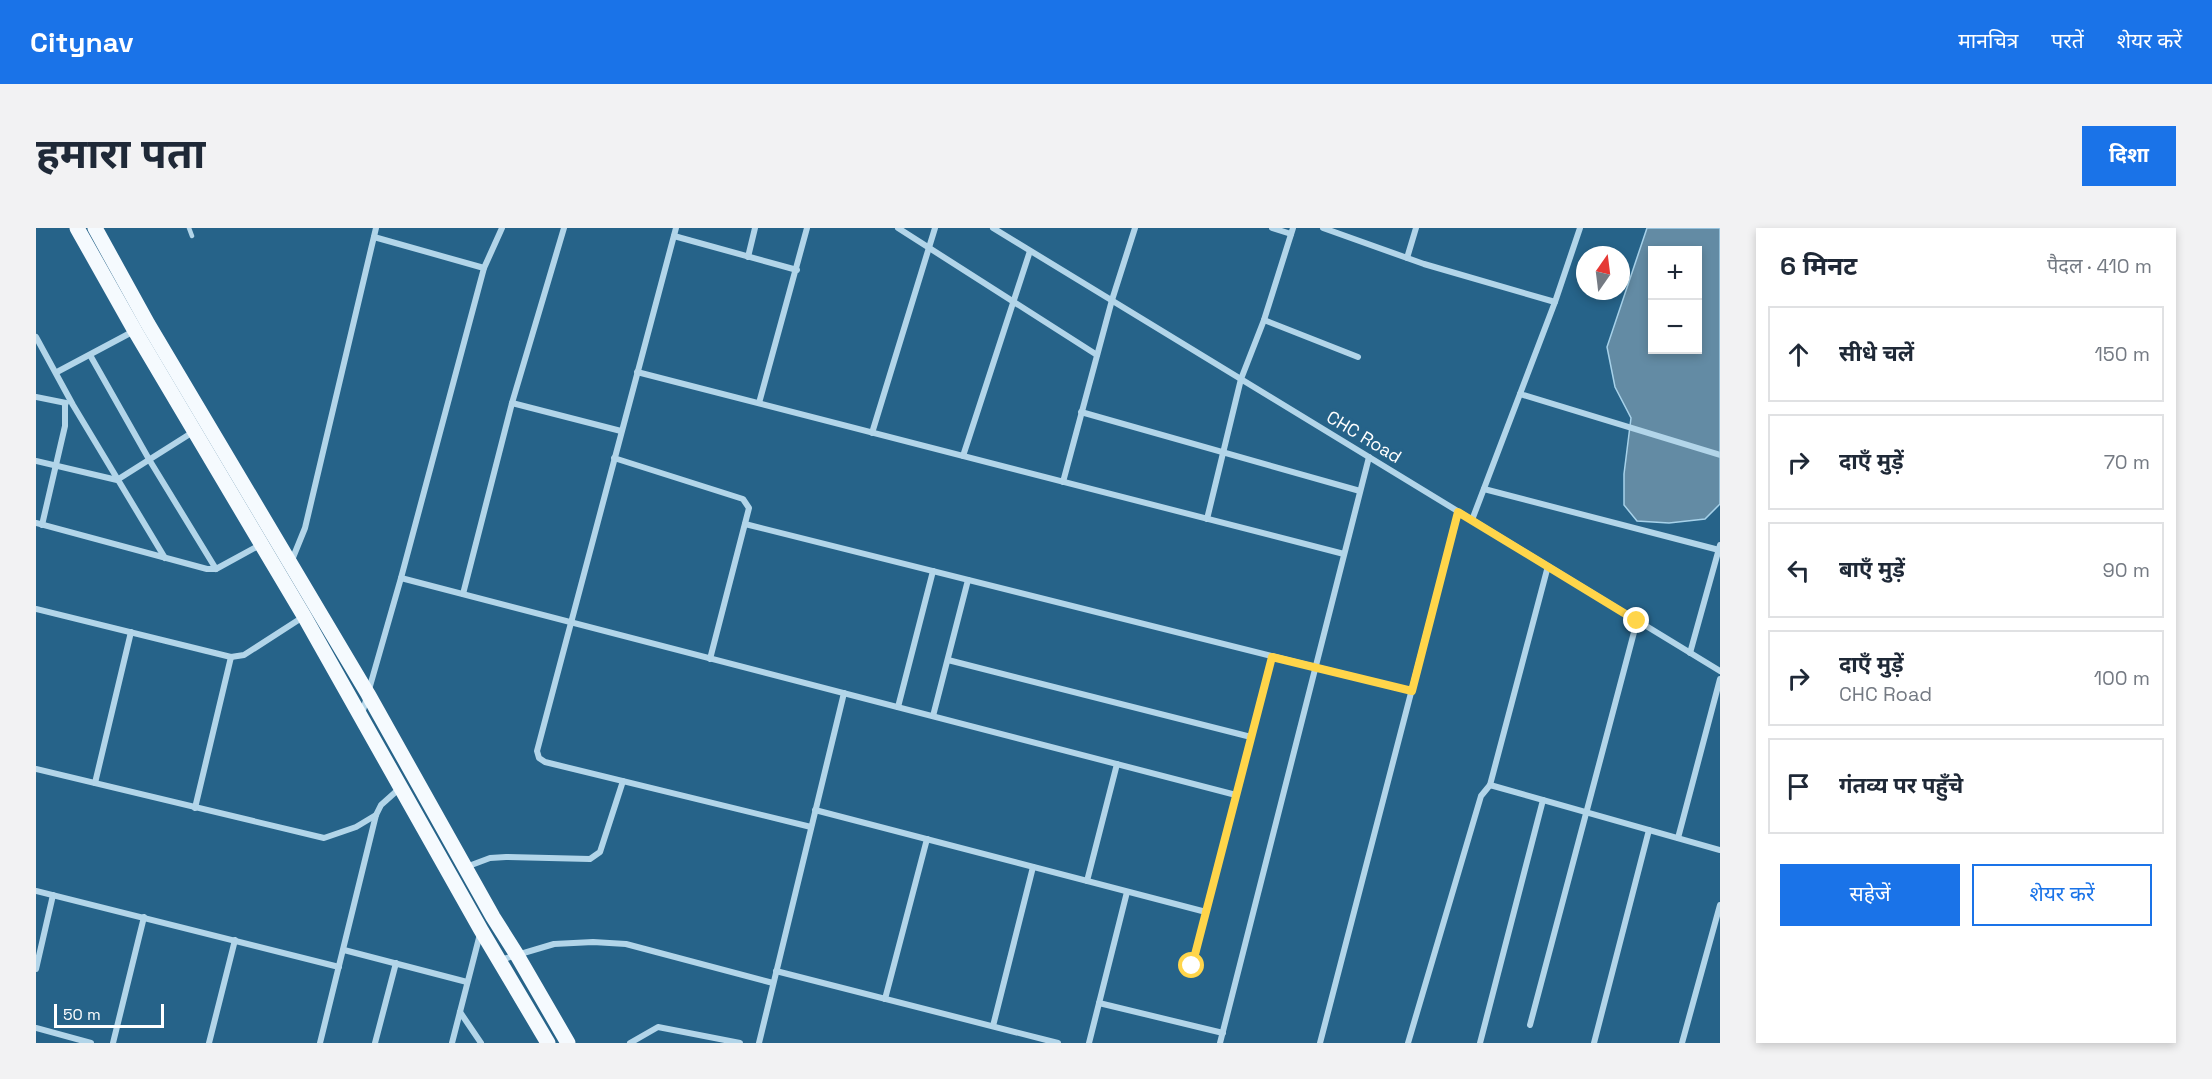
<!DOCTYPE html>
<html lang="hi">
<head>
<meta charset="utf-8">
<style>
  :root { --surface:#fff; --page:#f2f2f3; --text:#1f2937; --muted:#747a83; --line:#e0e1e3; --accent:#1a73e8 }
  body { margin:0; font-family:"Space Grotesk","Noto Sans Devanagari",sans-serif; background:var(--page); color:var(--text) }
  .controls { position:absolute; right:18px; top:18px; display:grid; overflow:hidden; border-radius:0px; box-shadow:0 3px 9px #0003 }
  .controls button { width:54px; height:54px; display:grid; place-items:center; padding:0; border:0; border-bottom:2px solid var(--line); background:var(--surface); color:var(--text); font:30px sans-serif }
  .compass { position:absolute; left:1540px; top:18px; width:54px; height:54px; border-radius:50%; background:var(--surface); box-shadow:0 3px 9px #0003; rotate:14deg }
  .scale { position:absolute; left:18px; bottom:15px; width:110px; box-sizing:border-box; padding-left:6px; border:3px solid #fff; border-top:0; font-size:16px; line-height:21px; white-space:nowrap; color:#fff; -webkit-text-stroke:4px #266389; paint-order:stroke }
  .stop { position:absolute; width:18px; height:18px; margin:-14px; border:4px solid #ffd54a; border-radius:50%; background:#fff }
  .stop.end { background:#ffd54a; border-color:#fff; box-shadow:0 2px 6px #0008 }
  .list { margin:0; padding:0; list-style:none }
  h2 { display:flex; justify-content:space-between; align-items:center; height:78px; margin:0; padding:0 24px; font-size:26px }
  h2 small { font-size:20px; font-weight:400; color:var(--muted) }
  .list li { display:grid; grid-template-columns:39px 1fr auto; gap:18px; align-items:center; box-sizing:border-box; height:96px; margin:0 12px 12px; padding:0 12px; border:2px solid var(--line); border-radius:0px }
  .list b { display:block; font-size:22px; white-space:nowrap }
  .list p { margin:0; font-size:20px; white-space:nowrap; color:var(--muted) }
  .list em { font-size:20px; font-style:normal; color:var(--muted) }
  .actions { display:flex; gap:12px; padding:18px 24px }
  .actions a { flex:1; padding:14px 0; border:2px solid var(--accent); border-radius:0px; text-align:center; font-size:21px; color:var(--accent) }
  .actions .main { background:var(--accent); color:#fff }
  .icon { flex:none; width:33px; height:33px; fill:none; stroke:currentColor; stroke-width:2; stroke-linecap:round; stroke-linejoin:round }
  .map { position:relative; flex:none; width:1684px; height:815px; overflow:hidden; border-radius:0px }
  header { display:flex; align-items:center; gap:36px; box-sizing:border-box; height:84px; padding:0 30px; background:var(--accent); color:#fff }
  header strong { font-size:28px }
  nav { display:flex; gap:33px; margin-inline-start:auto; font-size:21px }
  .intro { display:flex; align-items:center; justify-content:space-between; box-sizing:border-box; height:144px; padding:0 36px }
  h1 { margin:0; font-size:42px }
  .button { padding:15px 27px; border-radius:0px; background:var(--accent); color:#fff; font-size:21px; font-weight:700 }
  main { display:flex; gap:36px; padding:0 36px }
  aside { flex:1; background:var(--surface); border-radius:0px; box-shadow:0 3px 9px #0003 }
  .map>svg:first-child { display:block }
  .water { fill:#638ba4; stroke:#a7d2ea; stroke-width:1.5; fill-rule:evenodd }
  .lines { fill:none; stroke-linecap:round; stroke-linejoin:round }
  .service { stroke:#b2d5e9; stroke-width:4.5 }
  .minor { stroke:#b2d5e9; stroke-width:6 }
  .primary { stroke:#f5fafe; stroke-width:15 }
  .route { stroke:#ffd54a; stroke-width:8 }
  .labels { text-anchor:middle; stroke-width:6; stroke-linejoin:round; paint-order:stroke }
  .street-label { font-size:18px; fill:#fff; stroke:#266389 }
</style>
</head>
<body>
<header>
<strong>Citynav</strong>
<nav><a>मानचित्र</a><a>परतें</a><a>शेयर करें</a></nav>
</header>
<div class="intro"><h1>हमारा पता</h1><a class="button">दिशा</a></div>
<main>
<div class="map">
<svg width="1684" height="815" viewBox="0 0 1684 815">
  <rect width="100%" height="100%" fill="#266389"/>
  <path class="water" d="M 1611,0 L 1684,0 L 1684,276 L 1669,291 L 1633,295 L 1601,293 L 1588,277 L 1588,246 L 1595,190 L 1579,159 L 1571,119 ZM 1616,22 L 1662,22 L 1662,122 L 1616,122 Z"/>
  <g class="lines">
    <path class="service" d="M 153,0 L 156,8"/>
    <g class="minor">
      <path d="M 640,0 L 519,455 L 501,523 L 503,530 L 509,534 L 775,599"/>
      <path d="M 862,0 L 1061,127"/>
      <path d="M 957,0 L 1684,443"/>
      <path d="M 1236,0 L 1255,6"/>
      <path d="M 1287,0 L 1388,36 L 1519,74"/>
      <path d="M 638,8 L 761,42"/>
      <path d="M 338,9 L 448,40"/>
      <path d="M 712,29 L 719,0"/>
      <path d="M 1371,30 L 1380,0"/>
      <path d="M 1228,92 L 1322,129"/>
      <path d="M 0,109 L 37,177 L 129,330"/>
      <path d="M 54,127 L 114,233 L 180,341"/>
      <path d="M 21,144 L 98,103"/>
      <path d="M 601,144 L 1308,326"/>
      <path d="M 1484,166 L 1684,227"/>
      <path d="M 0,169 L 30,175"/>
      <path d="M 476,175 L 585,203"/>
      <path d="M 723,175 L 771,0"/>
      <path d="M 1045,184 L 1324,263"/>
      <path d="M 836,205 L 899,0"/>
      <path d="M 927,228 L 994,23"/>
      <path d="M 578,230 L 707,271 L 713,280 L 674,431"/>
      <path d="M 0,233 L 81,252 L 157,204"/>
      <path d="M 1027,254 L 1076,72 L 1099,0"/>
      <path d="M 1448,261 L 1683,322"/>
      <path d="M 1171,291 L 1205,151 L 1228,92 L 1257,0"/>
      <path d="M 1436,292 L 1519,74 L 1544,0"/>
      <path d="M 0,295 L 171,341 L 180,341 L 224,317"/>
      <path d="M 709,296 L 1375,463"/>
      <path d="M 6,297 L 29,198 L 29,175"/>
      <path d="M 256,332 L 269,300 L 340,0"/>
      <path d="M 365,350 L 1200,567"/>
      <path d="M 427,366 L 476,175 L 528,0"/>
      <path d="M 0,381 L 195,429 L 208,427 L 267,389"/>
      <path d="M 1654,425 L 1684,317"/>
      <path d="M 912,432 L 1215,509"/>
      <path d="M 862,479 L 897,343"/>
      <path d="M 326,486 L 365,350 L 448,40 L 466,0"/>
      <path d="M 897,488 L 932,352"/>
      <path d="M 0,541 L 288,610 L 320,599 L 340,587"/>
      <path d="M 59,555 L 95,404"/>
      <path d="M 1454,557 L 1512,338"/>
      <path d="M 159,580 L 195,429"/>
      <path d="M 779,582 L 1170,684"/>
      <path d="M 1642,610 L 1684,451"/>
      <path d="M 430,639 L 454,630 L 470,629 L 554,631 L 564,624 L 587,553"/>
      <path d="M 1051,653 L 1081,536"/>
      <path d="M 0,663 L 303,739"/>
      <path d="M 308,722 L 431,754"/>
      <path d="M 464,732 L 518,716 L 557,714 L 590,716 L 737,755"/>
      <path d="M 1156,738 L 1236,429"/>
      <path d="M 0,741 L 17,667"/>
      <path d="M 740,743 L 1022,815"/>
      <path d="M 849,771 L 891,611"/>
      <path d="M 1063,775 L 1187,805"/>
      <path d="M 424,784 L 445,815"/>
      <path d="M 1494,797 L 1601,393"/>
      <path d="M 957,798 L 997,639"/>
      <path d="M 0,800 L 55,815"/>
      <path d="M 77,815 L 108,689"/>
      <path d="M 173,815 L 199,712"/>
      <path d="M 284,815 L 340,587 L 345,577 L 364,560"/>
      <path d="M 339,815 L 360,735"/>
      <path d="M 416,815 L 444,706"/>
      <path d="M 594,815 L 622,799 L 704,815"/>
      <path d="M 723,815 L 808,465"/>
      <path d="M 1053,815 L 1091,664"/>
      <path d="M 1184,815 L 1333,229"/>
      <path d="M 1284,815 L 1422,284"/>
      <path d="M 1372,815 L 1445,568 L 1454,557 L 1684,622"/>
      <path d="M 1444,815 L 1507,572"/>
      <path d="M 1558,815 L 1613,602"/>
      <path d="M 1646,815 L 1684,677"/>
    </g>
    <g class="primary">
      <path d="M 41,0 L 99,103 L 268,388 L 445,702 L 512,815"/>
      <path d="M 59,0 L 112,96 L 332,466 L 457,689 L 481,727 L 532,815"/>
    </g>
  </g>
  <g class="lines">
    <path class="route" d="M 1156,738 L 1236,429 L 1376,463 L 1422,284 L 1601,393"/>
  </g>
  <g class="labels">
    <g class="street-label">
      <text transform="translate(1328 209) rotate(31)" y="6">CHC Road</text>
    </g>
  </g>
</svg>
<div class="controls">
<button>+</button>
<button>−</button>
</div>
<svg class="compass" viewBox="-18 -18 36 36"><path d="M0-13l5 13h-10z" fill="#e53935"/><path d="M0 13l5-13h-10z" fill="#747a83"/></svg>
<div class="scale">50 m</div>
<div class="stop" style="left:1156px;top:738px"></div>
<div class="stop end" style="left:1601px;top:393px"></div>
</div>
<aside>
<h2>6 मिनट<small>पैदल · 410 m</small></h2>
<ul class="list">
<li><svg class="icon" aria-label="ahead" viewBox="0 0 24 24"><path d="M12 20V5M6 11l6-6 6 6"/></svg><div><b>सीधे चलें</b></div><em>150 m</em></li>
<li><svg class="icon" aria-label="right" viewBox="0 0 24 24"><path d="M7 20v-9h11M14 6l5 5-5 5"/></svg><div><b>दाएँ मुड़ें</b></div><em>70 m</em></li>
<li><svg class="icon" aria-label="left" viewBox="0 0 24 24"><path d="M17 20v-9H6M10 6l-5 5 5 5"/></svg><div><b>बाएँ मुड़ें</b></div><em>90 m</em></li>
<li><svg class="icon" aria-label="right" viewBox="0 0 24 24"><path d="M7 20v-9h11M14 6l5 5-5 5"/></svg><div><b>दाएँ मुड़ें</b><p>CHC Road</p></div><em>100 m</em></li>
<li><svg class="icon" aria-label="arrive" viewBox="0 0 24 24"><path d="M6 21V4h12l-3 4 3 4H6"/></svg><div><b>गंतव्य पर पहुँचे</b></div></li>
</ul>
<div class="actions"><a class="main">सहेजें</a><a>शेयर करें</a></div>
</aside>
</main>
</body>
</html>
